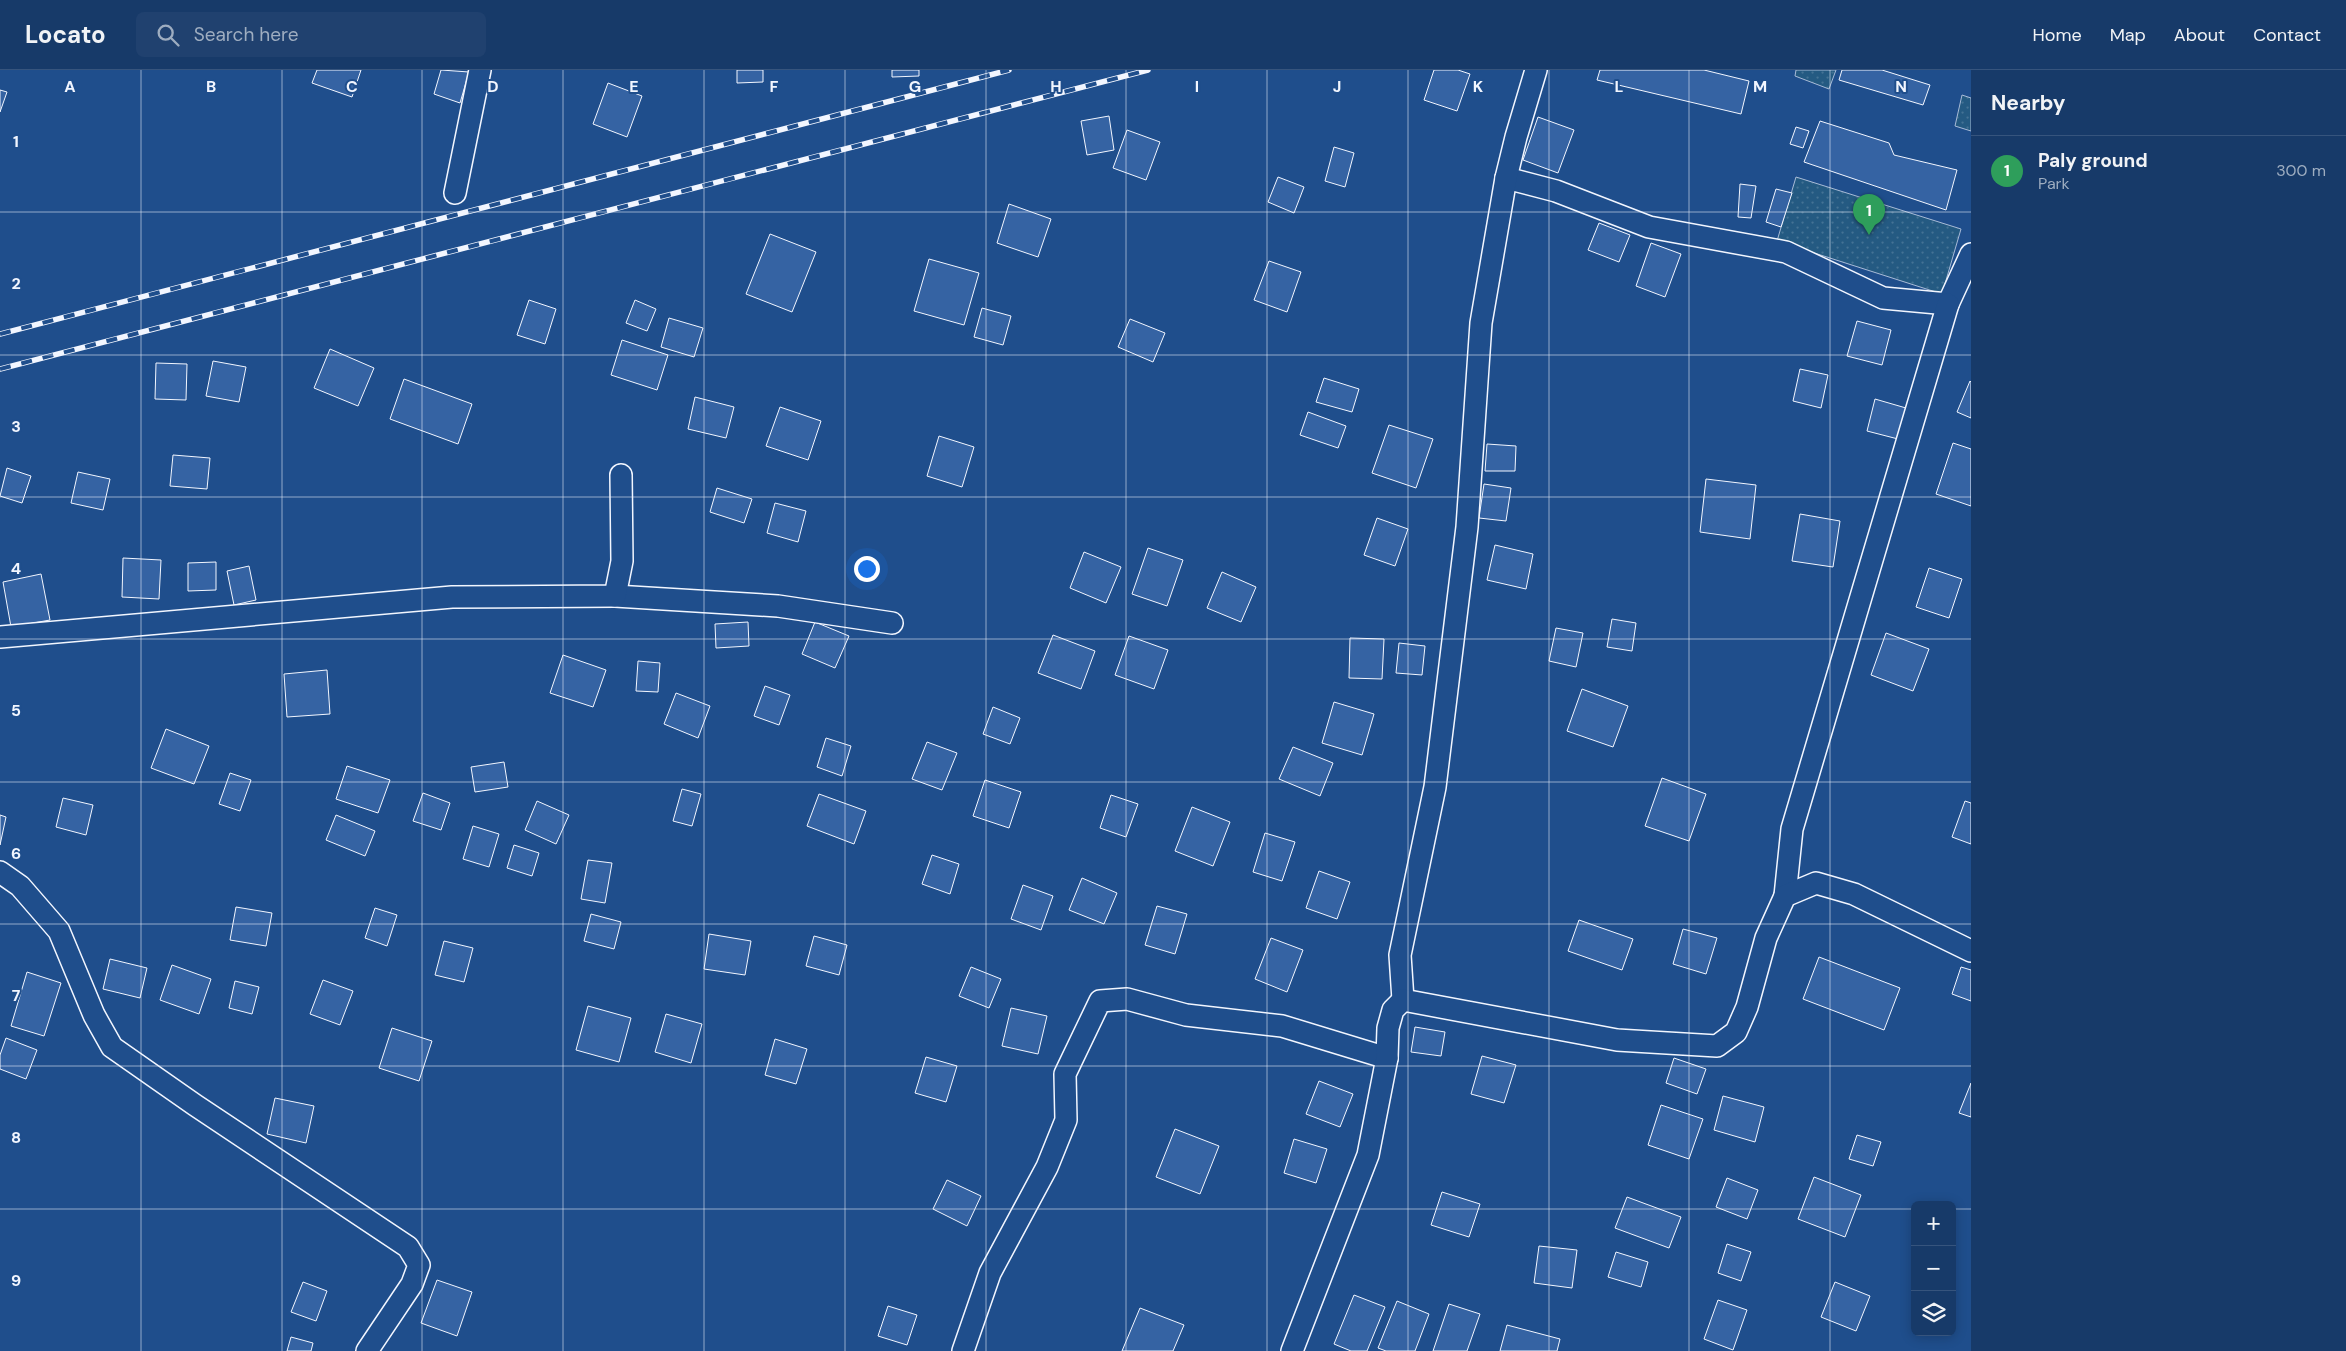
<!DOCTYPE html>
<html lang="en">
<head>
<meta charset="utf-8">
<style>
  :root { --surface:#173a69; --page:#20416f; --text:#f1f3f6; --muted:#9eadc0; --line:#36547d; --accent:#ffb74d }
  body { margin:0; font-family:"DM Sans",sans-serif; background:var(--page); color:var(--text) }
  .controls { position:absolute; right:15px; bottom:15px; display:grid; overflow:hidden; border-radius:8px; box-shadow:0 2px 12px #0003 }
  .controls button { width:45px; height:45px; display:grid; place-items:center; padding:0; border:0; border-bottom:1px solid var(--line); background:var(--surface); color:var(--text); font:25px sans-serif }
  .you { position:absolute; left:866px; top:498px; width:18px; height:18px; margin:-12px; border:4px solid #fff; border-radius:50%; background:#1a73e8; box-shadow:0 0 0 8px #1a73e833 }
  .badge { display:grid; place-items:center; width:32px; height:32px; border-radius:50%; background:var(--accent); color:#fff; font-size:16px; font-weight:700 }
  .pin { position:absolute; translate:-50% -41px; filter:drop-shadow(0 1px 2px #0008) }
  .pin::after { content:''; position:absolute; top:26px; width:18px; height:15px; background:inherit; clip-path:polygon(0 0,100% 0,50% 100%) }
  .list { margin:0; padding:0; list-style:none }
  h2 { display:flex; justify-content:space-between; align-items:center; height:65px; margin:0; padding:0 20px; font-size:21px }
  h2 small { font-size:16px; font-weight:400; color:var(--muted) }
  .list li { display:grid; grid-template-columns:32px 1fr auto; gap:15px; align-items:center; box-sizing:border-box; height:70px; padding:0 20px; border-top:1px solid var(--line) }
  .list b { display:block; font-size:19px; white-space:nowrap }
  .list p { margin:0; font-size:16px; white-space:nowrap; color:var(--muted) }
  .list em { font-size:16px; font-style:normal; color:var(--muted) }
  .icon { flex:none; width:28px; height:28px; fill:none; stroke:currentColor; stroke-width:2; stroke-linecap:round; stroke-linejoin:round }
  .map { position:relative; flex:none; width:1971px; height:1281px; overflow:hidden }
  header { display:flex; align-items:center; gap:30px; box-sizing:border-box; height:70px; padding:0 25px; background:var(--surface); border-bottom:1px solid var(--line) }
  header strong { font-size:24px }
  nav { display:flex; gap:28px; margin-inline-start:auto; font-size:18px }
  .search { width:350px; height:45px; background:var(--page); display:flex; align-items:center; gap:12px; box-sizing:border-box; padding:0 18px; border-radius:8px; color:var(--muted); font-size:19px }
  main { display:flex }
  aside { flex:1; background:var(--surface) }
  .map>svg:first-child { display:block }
  .park { fill:url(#park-dots); stroke:#a8bbd7 }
  .building { fill:#3563a3; stroke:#f2f6ff }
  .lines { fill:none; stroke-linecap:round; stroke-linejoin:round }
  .minor-casing { stroke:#f2f6ff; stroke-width:24 }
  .minor { stroke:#1f4e8c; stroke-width:21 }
  .rail-casing { stroke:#f2f6ff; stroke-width:5.5 }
  .rail { stroke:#1f4e8c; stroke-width:4; stroke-dasharray:11; stroke-linecap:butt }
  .grid { fill:none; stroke:#f2f6ff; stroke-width:1; stroke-opacity:0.55 }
  .grid-label { font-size:16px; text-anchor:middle; font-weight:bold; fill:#f2f6ff; stroke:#1f4e8c; stroke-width:4; stroke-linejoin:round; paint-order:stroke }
</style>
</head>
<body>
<header>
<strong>Locato</strong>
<div class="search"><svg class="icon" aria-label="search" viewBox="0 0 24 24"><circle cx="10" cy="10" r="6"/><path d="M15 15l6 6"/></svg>Search here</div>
<nav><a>Home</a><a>Map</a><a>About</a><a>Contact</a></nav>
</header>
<main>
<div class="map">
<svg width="1971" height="1281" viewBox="0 0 1971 1281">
  <defs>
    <pattern id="park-dots" width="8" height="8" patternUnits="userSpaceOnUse" patternTransform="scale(1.25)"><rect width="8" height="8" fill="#245a82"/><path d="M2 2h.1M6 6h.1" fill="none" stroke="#447295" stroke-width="1.8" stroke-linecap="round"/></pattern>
  </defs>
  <rect width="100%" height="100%" fill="#1f4e8c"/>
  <g class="park">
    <path d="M 1796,0 L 1836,0 L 1829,19 L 1795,6 Z"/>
    <path d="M 1962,25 L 1971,28 L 1971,61 L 1955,56 Z"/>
    <path d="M 1796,107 L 1961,159 L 1942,224 L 1777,171 Z"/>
  </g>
  <g class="building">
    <path d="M 317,0 L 361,0 L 352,27 L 312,13 Z"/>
    <path d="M 441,0 L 469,2 L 460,33 L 434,24 Z"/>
    <path d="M 737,0 L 763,0 L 763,12 L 737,13 Z"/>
    <path d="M 892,0 L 919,0 L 919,6 L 892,7 Z"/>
    <path d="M 1434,0 L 1458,0 L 1470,4 L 1457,41 L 1424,30 Z"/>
    <path d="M 1600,0 L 1704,0 L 1749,11 L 1741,44 L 1597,10 Z"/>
    <path d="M 1842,0 L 1882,0 L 1930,15 L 1923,35 L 1839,10 Z"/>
    <path d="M 608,13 L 642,26 L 627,67 L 593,54 Z"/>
    <path d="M 0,20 L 7,22 L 0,42 Z"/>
    <path d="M 1109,46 L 1114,80 L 1087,85 L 1081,51 Z"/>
    <path d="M 1538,47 L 1574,60 L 1558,103 L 1523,90 Z"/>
    <path d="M 1820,51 L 1889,73 L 1894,85 L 1957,100 L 1946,140 L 1804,92 Z"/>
    <path d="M 1796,57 L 1809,61 L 1803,78 L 1790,74 Z"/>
    <path d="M 1127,60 L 1160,72 L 1146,110 L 1113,98 Z"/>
    <path d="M 1334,77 L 1354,83 L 1345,117 L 1325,111 Z"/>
    <path d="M 1278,107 L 1304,117 L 1294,143 L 1268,132 Z"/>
    <path d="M 1740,114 L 1756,116 L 1751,148 L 1738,147 Z"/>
    <path d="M 1776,119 L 1792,123 L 1781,157 L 1766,152 Z"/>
    <path d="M 1009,134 L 1051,149 L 1038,187 L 997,173 Z"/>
    <path d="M 1599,153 L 1630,165 L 1619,192 L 1588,180 Z"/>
    <path d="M 770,164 L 816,182 L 792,242 L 746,224 Z"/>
    <path d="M 1651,173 L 1681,184 L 1665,227 L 1636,216 Z"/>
    <path d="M 929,189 L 979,203 L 964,255 L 914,241 Z"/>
    <path d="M 1269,191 L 1301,202 L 1287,242 L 1254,230 Z"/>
    <path d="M 529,230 L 556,239 L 545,274 L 517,265 Z"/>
    <path d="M 635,230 L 656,239 L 647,261 L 626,253 Z"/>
    <path d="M 982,238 L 1011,246 L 1003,275 L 974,267 Z"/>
    <path d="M 669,248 L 703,258 L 694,287 L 661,277 Z"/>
    <path d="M 1130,249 L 1165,263 L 1153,292 L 1118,277 Z"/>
    <path d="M 1857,251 L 1891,260 L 1882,295 L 1847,286 Z"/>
    <path d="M 622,270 L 668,285 L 657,320 L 611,305 Z"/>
    <path d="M 330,279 L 374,298 L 358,336 L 314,318 Z"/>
    <path d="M 213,291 L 246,297 L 239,332 L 206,326 Z"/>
    <path d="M 156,293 L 187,294 L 186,330 L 155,329 Z"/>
    <path d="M 1800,299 L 1828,305 L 1821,338 L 1793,331 Z"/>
    <path d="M 1324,308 L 1359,319 L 1352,342 L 1316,332 Z"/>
    <path d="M 404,309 L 472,334 L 458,374 L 390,349 Z"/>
    <path d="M 1970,311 L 1971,312 L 1971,348 L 1957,342 Z"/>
    <path d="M 695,327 L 734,337 L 726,368 L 688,359 Z"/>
    <path d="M 1875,329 L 1906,338 L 1898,369 L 1867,361 Z"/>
    <path d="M 780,337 L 821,351 L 808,390 L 766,376 Z"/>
    <path d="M 1308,342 L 1346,356 L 1338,378 L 1300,365 Z"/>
    <path d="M 1389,355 L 1433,369 L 1416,418 L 1372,403 Z"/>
    <path d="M 939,366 L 974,377 L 962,417 L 927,406 Z"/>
    <path d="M 1953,373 L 1971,379 L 1971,436 L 1936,424 Z"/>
    <path d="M 1487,374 L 1516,376 L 1515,401 L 1485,401 Z"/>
    <path d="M 173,385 L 210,388 L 207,419 L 170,416 Z"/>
    <path d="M 7,398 L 31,406 L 22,433 L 0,426 Z"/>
    <path d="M 78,402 L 110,409 L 103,440 L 71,433 Z"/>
    <path d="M 1706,409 L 1756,415 L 1750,469 L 1700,462 Z"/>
    <path d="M 1484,414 L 1511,418 L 1506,451 L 1479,448 Z"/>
    <path d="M 717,418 L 752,429 L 744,453 L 710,442 Z"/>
    <path d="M 775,433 L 806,441 L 798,472 L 767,463 Z"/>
    <path d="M 1800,444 L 1840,451 L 1833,497 L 1792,491 Z"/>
    <path d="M 1377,448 L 1408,459 L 1395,496 L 1364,485 Z"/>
    <path d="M 1495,475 L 1533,484 L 1526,519 L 1487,510 Z"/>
    <path d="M 1148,478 L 1183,490 L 1167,536 L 1132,524 Z"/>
    <path d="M 1084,482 L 1121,497 L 1106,533 L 1070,518 Z"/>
    <path d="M 123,488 L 161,490 L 159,529 L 122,527 Z"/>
    <path d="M 216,492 L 216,520 L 188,521 L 188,493 Z"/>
    <path d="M 249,496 L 256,530 L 234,535 L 227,501 Z"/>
    <path d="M 1929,498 L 1962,509 L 1949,548 L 1916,537 Z"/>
    <path d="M 1222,502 L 1256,517 L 1241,552 L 1207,538 Z"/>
    <path d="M 41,504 L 50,550 L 11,557 L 3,512 Z"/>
    <path d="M 1612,549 L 1636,553 L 1632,581 L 1607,577 Z"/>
    <path d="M 748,552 L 749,576 L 716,578 L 715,554 Z"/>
    <path d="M 815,552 L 849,566 L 835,598 L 802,584 Z"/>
    <path d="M 1556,558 L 1583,563 L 1576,597 L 1549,591 Z"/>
    <path d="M 1886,563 L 1929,579 L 1913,621 L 1871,605 Z"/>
    <path d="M 1053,565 L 1095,581 L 1081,619 L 1038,603 Z"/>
    <path d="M 1129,566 L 1168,580 L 1154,619 L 1115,605 Z"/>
    <path d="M 1350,568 L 1384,569 L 1382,609 L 1349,608 Z"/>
    <path d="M 1399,573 L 1425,576 L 1422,605 L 1396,603 Z"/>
    <path d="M 563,585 L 606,600 L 593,637 L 550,623 Z"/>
    <path d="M 638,591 L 660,593 L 658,622 L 636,621 Z"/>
    <path d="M 327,600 L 330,644 L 287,647 L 284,604 Z"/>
    <path d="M 765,616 L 790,625 L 779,655 L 754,646 Z"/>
    <path d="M 1582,619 L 1628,636 L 1613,677 L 1567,661 Z"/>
    <path d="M 676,623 L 710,636 L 698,668 L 664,654 Z"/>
    <path d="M 1334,632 L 1374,644 L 1362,685 L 1322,673 Z"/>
    <path d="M 993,637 L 1020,648 L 1010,674 L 983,664 Z"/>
    <path d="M 166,659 L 209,676 L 194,714 L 151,698 Z"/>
    <path d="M 826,668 L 851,676 L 842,706 L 817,697 Z"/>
    <path d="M 927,672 L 957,683 L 942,720 L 912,709 Z"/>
    <path d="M 1293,677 L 1333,693 L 1320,726 L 1279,709 Z"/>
    <path d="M 504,692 L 508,717 L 475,722 L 471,697 Z"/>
    <path d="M 347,696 L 390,710 L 378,743 L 336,729 Z"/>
    <path d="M 230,703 L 251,710 L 240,741 L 219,734 Z"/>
    <path d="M 1662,708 L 1706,724 L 1689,771 L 1645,756 Z"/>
    <path d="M 985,710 L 1021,722 L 1009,758 L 973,746 Z"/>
    <path d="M 682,719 L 701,724 L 692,756 L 673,751 Z"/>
    <path d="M 423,723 L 450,733 L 441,760 L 413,751 Z"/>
    <path d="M 819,724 L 866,741 L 854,774 L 807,756 Z"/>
    <path d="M 1111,725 L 1138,734 L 1126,767 L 1100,758 Z"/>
    <path d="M 63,728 L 93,735 L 86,765 L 56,757 Z"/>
    <path d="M 537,731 L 569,745 L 556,774 L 525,760 Z"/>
    <path d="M 1965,731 L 1971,733 L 1971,774 L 1952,767 Z"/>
    <path d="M 1192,737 L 1230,752 L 1213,796 L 1175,781 Z"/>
    <path d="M 0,745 L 6,747 L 0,775 Z"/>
    <path d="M 336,745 L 375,761 L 365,786 L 326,770 Z"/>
    <path d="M 473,756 L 499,764 L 489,797 L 463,789 Z"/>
    <path d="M 1265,763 L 1295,772 L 1282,811 L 1253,802 Z"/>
    <path d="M 514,775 L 539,783 L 532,806 L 507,798 Z"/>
    <path d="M 932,785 L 959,794 L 950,824 L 922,814 Z"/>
    <path d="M 588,790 L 612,793 L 605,833 L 581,829 Z"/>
    <path d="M 1319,801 L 1350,812 L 1337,849 L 1306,838 Z"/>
    <path d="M 1082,808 L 1117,823 L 1104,854 L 1069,840 Z"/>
    <path d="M 1023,815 L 1053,826 L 1041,860 L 1011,849 Z"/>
    <path d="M 1157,836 L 1187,844 L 1175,884 L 1145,875 Z"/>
    <path d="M 236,837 L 272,843 L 266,876 L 230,870 Z"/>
    <path d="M 375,838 L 397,845 L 387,876 L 365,868 Z"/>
    <path d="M 591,844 L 621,852 L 614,879 L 584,871 Z"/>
    <path d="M 1579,850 L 1633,869 L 1622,900 L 1568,881 Z"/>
    <path d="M 1683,859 L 1717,868 L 1706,904 L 1673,894 Z"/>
    <path d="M 709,864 L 751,871 L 745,905 L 704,899 Z"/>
    <path d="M 814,866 L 847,875 L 839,905 L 806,896 Z"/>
    <path d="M 1271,868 L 1303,880 L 1287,922 L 1255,909 Z"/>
    <path d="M 444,871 L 473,878 L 464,912 L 435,905 Z"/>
    <path d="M 1819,887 L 1900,918 L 1884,960 L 1803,929 Z"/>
    <path d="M 110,889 L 147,898 L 140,928 L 103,919 Z"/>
    <path d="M 172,895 L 211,909 L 199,944 L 160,930 Z"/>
    <path d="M 971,897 L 1001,909 L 989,938 L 959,926 Z"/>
    <path d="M 1961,897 L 1971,900 L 1971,931 L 1952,924 Z"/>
    <path d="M 27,902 L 61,913 L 44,966 L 11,956 Z"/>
    <path d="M 323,910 L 353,921 L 340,955 L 310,944 Z"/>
    <path d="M 235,911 L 259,917 L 252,944 L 229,938 Z"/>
    <path d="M 588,936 L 631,948 L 619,992 L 576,980 Z"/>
    <path d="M 1011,938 L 1047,946 L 1038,984 L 1002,976 Z"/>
    <path d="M 666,944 L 702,954 L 691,993 L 655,982 Z"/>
    <path d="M 1415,957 L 1445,962 L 1441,986 L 1411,982 Z"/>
    <path d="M 392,958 L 432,971 L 419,1011 L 379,998 Z"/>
    <path d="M 6,968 L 37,980 L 26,1009 L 0,999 L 0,985 Z"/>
    <path d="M 775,969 L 807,979 L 796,1014 L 765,1005 Z"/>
    <path d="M 1482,986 L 1516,995 L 1504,1033 L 1471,1024 Z"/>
    <path d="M 926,987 L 957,996 L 946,1032 L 915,1023 Z"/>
    <path d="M 1674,988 L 1706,999 L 1697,1024 L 1666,1013 Z"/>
    <path d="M 1319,1011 L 1353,1024 L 1340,1057 L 1306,1044 Z"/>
    <path d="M 1971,1013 L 1971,1047 L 1959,1043 Z"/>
    <path d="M 1723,1026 L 1764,1037 L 1755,1072 L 1714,1060 Z"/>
    <path d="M 275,1028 L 314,1036 L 306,1073 L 267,1064 Z"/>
    <path d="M 1661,1035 L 1703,1049 L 1689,1089 L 1648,1075 Z"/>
    <path d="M 1175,1059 L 1219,1076 L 1200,1124 L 1156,1107 Z"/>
    <path d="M 1857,1065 L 1881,1072 L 1873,1096 L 1849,1089 Z"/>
    <path d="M 1294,1069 L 1327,1079 L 1316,1113 L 1284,1103 Z"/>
    <path d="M 1814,1107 L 1861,1125 L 1845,1167 L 1798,1149 Z"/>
    <path d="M 1727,1108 L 1758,1120 L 1747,1149 L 1716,1137 Z"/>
    <path d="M 947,1110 L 981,1126 L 967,1156 L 933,1139 Z"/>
    <path d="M 1442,1122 L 1480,1134 L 1469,1167 L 1431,1155 Z"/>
    <path d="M 1627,1127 L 1681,1147 L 1669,1178 L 1615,1158 Z"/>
    <path d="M 1727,1174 L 1751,1182 L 1741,1211 L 1718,1203 Z"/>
    <path d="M 1539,1176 L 1577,1180 L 1572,1218 L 1534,1213 Z"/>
    <path d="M 1616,1182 L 1648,1192 L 1641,1217 L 1608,1207 Z"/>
    <path d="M 437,1210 L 472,1222 L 457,1266 L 421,1253 Z"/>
    <path d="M 303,1212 L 327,1221 L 316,1251 L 291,1242 Z"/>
    <path d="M 1835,1212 L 1870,1226 L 1856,1261 L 1821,1247 Z"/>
    <path d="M 1354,1225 L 1385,1237 L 1367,1281 L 1351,1281 L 1334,1274 Z"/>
    <path d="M 1718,1230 L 1747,1240 L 1733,1280 L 1704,1269 Z"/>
    <path d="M 1397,1231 L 1429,1244 L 1415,1281 L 1386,1281 L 1378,1278 Z"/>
    <path d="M 1449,1234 L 1480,1244 L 1467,1281 L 1433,1281 Z"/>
    <path d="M 888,1236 L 917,1245 L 907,1275 L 878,1266 Z"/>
    <path d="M 1140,1238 L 1184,1255 L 1173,1281 L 1122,1281 Z"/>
    <path d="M 1507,1255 L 1560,1269 L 1557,1281 L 1500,1281 Z"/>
    <path d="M 291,1267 L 313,1273 L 311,1281 L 287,1281 Z"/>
  </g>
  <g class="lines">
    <defs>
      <g id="minor">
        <path d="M 1506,108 L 1556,121 L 1649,157 L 1786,182 L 1883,228 L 1948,234 L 1971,184"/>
        <path d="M 455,123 L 480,0"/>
        <path d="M 615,526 L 778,536 L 892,553"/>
        <path d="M 0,567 L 452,527 L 615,526 L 622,491 L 621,405"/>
        <path d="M 0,802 L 20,816 L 59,861 L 94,945 L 112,977 L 195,1035 L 408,1177 L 419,1195 L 412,1214 L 367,1281"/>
        <path d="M 1785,826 L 1792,759 L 1948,234"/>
        <path d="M 1403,930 L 1400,885 L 1435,717 L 1467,457 L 1481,253 L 1506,108 L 1516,67 L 1536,0"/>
        <path d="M 963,1281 L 990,1203 L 1047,1097 L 1066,1050 L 1065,1004 L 1100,931 L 1127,929 L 1186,945 L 1282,956 L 1387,988"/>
        <path d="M 1292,1281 L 1368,1085 L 1387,988 L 1388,958 L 1393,940 L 1403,930 L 1617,970 L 1717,976 L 1736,962 L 1747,937 L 1766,868 L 1785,826 L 1816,813 L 1854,824 L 1971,881"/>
      </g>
    </defs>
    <use href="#minor" class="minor-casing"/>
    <use href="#minor" class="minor"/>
    <defs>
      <g id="rail">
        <path d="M 0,264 L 1009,0"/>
        <path d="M 0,299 L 1148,0"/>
      </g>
    </defs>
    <use href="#rail" class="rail-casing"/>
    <use href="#rail" class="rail"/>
  </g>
  <path class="grid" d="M 141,0 L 141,1281M 282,0 L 282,1281M 422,0 L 422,1281M 563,0 L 563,1281M 704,0 L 704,1281M 845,0 L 845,1281M 986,0 L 986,1281M 1126,0 L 1126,1281M 1267,0 L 1267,1281M 1408,0 L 1408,1281M 1549,0 L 1549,1281M 1689,0 L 1689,1281M 1830,0 L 1830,1281M 0,142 L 1971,142M 0,285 L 1971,285M 0,427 L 1971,427M 0,569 L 1971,569M 0,712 L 1971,712M 0,854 L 1971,854M 0,996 L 1971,996M 0,1139 L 1915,1139M 1952,1139 L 1971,1139"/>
  <g class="grid-label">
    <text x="70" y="22">A</text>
    <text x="211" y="22">B</text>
    <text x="352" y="22">C</text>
    <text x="493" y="22">D</text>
    <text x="634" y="22">E</text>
    <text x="774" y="22">F</text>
    <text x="915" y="22">G</text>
    <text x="1056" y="22">H</text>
    <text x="1197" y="22">I</text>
    <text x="1337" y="22">J</text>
    <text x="1478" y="22">K</text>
    <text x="1619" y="22">L</text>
    <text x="1760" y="22">M</text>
    <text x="1901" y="22">N</text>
    <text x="16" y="77">1</text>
    <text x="16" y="219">2</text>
    <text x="16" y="362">3</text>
    <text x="16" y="504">4</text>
    <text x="16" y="646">5</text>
    <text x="16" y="789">6</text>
    <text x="16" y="931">7</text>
    <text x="16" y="1073">8</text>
    <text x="16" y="1216">9</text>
  </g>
</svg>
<div class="controls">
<button>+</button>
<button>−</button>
<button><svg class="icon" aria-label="layers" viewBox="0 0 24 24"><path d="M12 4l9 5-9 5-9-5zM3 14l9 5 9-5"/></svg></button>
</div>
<div class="you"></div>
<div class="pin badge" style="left:1869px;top:165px;background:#2e9e5b">1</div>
</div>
<aside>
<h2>Nearby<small></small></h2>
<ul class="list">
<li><span class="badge" style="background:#2e9e5b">1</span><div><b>Paly ground</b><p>Park</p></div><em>300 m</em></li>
</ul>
</aside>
</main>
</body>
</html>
